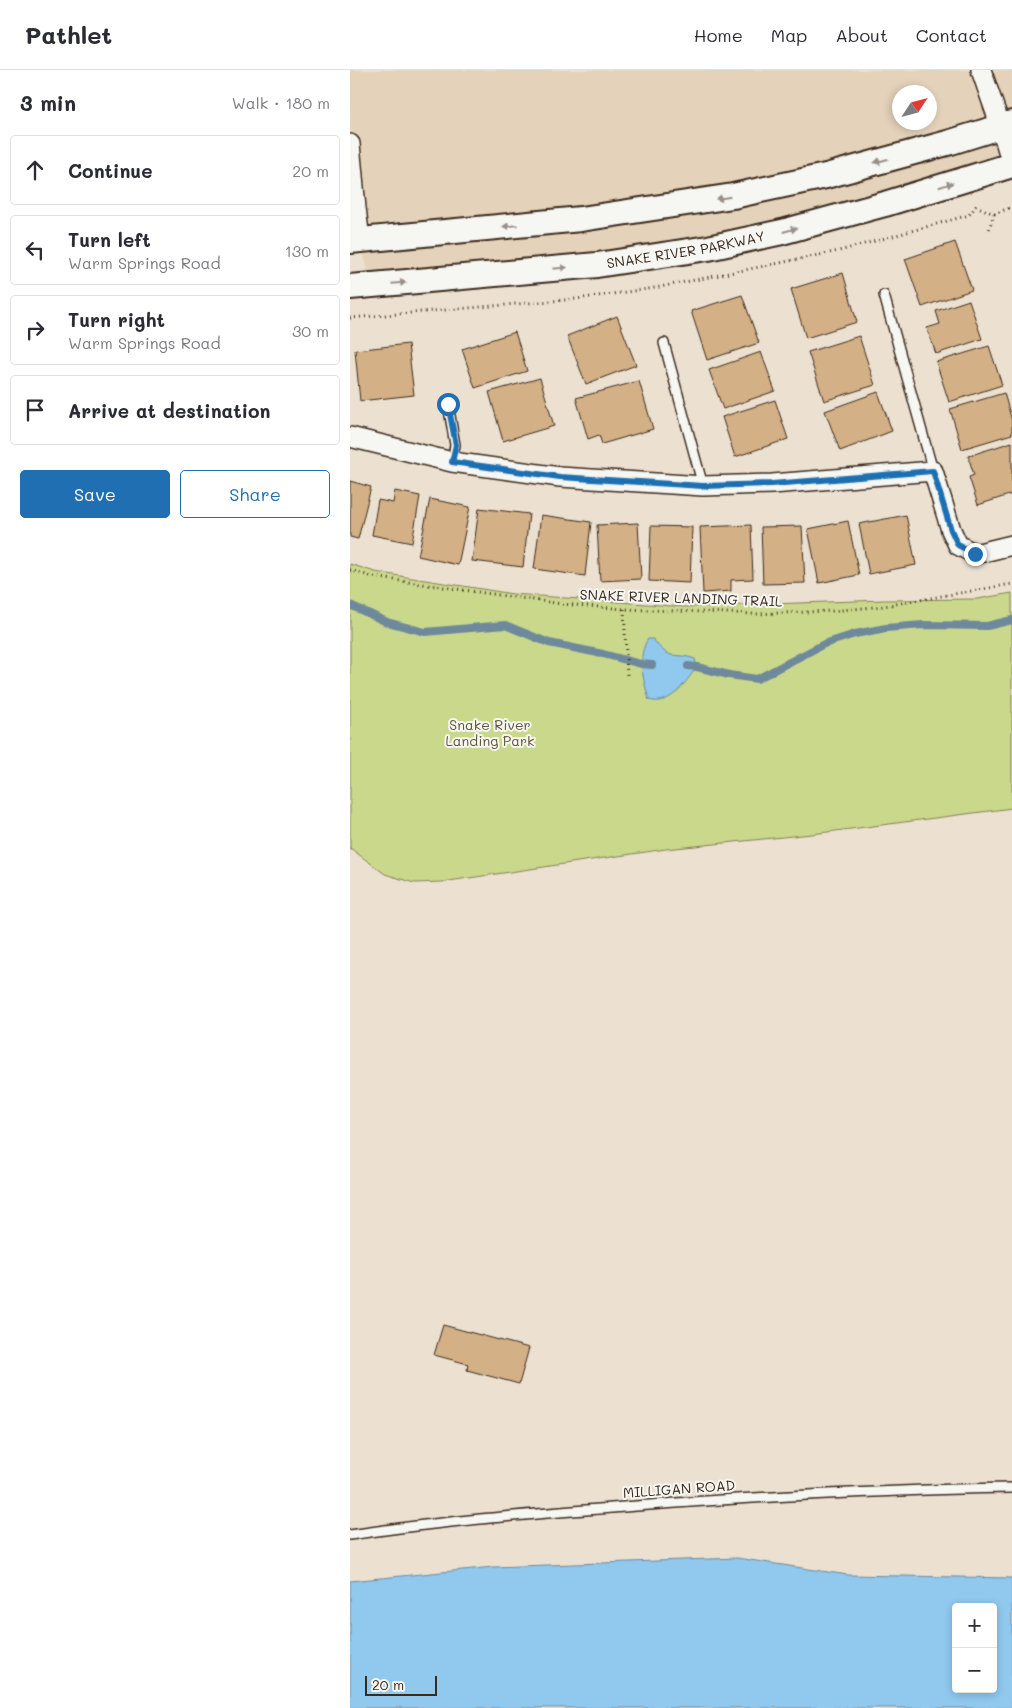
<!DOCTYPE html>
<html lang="en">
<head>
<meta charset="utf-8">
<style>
  :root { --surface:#fff; --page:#f7f7f7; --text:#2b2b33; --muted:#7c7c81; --line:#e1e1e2; --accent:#1f6fb2 }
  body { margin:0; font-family:Mali,sans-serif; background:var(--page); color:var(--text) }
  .controls { position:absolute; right:15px; bottom:15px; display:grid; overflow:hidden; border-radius:5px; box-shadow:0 2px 8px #0003 }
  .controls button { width:45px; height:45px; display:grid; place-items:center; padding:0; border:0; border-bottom:1px solid var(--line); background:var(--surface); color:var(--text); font:25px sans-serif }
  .compass { position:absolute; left:542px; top:15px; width:45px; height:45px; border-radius:50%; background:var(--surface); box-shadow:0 2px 8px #0003; rotate:54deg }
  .scale { position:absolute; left:15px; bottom:12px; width:72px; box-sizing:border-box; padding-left:5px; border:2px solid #3b2a1e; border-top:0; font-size:14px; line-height:18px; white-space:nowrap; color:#3b2a1e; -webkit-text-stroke:4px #f6f6f2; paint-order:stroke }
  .stop { position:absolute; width:15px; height:15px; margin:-11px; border:4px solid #1f6fb2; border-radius:50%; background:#fff }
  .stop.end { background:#1f6fb2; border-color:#fff; box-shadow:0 1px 5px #0008 }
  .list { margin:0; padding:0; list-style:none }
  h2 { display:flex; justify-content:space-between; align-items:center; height:65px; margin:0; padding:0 20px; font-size:21px }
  h2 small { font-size:16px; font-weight:400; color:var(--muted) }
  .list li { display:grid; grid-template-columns:32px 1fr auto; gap:15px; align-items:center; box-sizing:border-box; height:70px; margin:0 10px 10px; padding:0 10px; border:1px solid var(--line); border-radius:5px }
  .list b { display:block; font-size:19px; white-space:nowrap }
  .list p { margin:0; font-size:16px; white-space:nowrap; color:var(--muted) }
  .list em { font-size:16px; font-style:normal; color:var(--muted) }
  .actions { display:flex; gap:10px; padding:15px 20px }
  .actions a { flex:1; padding:11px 0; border:1px solid var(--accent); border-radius:5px; text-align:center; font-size:18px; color:var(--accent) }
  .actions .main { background:var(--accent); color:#fff }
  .icon { flex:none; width:28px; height:28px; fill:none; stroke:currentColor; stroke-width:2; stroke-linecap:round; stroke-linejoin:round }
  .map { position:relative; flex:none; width:662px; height:1638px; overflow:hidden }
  header { display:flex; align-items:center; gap:30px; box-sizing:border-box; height:70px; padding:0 25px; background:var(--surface); border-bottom:1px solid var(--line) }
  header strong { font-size:24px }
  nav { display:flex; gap:28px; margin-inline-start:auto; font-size:18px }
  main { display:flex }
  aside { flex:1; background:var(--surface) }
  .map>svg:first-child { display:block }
  .built { fill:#e4d2ba; fill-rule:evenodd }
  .green { fill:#cad88b; stroke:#828154 }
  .water { fill:#90c8ee; stroke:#6e899b; fill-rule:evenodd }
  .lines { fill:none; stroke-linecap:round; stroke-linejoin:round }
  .stream { stroke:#6e899b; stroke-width:8 }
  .building { fill:#d3b085; stroke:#3b2a1e }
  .service-casing { stroke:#3b2a1e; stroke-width:12 }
  .minor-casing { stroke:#3b2a1e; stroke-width:22 }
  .tertiary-casing { stroke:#3b2a1e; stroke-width:28 }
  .path { stroke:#3b2a1e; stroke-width:3; stroke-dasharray:1 4; stroke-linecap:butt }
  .service { stroke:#f6f6f2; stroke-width:9 }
  .minor { stroke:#f6f6f2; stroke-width:19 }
  .tertiary { stroke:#f6f6f2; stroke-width:24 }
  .oneway { fill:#989088 }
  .route { stroke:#1f6fb2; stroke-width:6 }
  .labels { text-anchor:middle; stroke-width:4; stroke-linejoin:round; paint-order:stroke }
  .street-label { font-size:14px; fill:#3b2a1e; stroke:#f6f6f2 }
  .park-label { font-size:14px; fill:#5f5639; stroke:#f6f6f2 }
</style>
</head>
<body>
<header>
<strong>Pathlet</strong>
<nav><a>Home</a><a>Map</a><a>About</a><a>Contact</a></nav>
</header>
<main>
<aside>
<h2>3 min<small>Walk · 180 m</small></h2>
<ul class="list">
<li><svg class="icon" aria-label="ahead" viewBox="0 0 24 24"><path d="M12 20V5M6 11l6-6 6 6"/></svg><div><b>Continue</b></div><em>20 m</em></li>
<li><svg class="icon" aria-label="left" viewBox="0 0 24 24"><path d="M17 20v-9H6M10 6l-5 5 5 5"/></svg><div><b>Turn left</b><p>Warm Springs Road</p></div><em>130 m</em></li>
<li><svg class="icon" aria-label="right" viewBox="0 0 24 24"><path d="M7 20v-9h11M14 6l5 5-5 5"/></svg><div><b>Turn right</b><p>Warm Springs Road</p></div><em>30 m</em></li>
<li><svg class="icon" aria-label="arrive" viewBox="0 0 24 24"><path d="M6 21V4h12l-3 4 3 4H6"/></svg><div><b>Arrive at destination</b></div></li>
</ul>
<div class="actions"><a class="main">Save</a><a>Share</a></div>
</aside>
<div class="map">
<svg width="662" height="1638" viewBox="0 0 662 1638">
  <rect width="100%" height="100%" fill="#ece1d1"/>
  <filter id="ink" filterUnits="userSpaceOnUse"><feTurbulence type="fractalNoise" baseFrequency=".02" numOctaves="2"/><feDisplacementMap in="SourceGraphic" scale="10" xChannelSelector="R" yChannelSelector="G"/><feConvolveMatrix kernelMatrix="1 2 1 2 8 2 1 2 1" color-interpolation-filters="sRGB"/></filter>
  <g filter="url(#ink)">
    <path class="built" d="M 0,0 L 662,0 L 662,95 L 358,178 L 22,215 L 10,170 L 0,58 ZM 550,22 L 580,22 L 580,52 L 550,52 Z"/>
    <path class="green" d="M 0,494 L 25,502 L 163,524 L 335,537 L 534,530 L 627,529 L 662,523 L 662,738 L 462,764 L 316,779 L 92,812 L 64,813 L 35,804 L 0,778 Z"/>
    <g class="water">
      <path d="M 298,569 L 303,569 C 321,593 322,581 345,589 L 347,597 C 335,612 321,637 299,630 C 294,611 286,587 298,569 Z"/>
      <path d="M 387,1488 L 498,1505 L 662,1508 L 662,1638 L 0,1638 L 0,1511 L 143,1497 ZM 606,1537 L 643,1537 L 643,1619 L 606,1619 Z"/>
    </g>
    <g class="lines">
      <g class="stream">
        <path d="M 0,535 L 37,552 L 75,562 L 155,555 L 199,573 L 253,584 L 291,594 L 302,595"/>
        <path d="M 338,596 L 347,597 L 379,605 L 407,609 L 474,574 L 505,564 L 536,558 L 573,555 L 637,556 L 662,550"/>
      </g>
    </g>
    <g class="building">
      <path d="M 605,172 L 622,220 L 572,237 L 555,189 Z"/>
      <path d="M 493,203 L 507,252 L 456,268 L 441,219 Z"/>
      <path d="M 392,225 L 409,273 L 357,290 L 341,241 Z"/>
      <path d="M 619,230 L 632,269 L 586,284 L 577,258 L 590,254 L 586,241 Z"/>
      <path d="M 267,246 L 286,295 L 236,314 L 217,266 Z"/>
      <path d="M 165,262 L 177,301 L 125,318 L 112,279 Z"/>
      <path d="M 509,266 L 525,315 L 474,331 L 458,282 Z"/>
      <path d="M 58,274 L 64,325 L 10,331 L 5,280 Z"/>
      <path d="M 639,276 L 652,315 L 599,332 L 586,292 Z"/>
      <path d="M 411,282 L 425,321 L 373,339 L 359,300 Z"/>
      <path d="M 190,308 L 204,356 L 153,371 L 139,322 Z"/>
      <path d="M 289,311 L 303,359 L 252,374 L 249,365 L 238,369 L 226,328 Z"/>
      <path d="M 528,322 L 542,361 L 490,381 L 475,341 Z"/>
      <path d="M 654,323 L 662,351 L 662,364 L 612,379 L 600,339 Z"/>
      <path d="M 425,330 L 438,369 L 385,387 L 372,347 Z"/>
      <path d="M 662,372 L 662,424 L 628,435 L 619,407 L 624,405 L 618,386 Z"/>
      <path d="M 0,411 L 21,417 L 8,469 L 0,467 Z"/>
      <path d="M 45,421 L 70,426 L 62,473 L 22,465 L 28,430 L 43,433 Z"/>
      <path d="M 80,429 L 120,437 L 108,495 L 68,486 Z"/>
      <path d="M 129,438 L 179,444 L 173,497 L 122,491 Z"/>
      <path d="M 191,445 L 241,452 L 235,506 L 184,499 Z"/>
      <path d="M 556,445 L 566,495 L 519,504 L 509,454 Z"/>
      <path d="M 498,451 L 509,505 L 469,513 L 458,459 Z"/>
      <path d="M 288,453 L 291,509 L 250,511 L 247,455 Z"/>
      <path d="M 401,455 L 403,509 L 381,510 L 381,521 L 353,523 L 350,457 Z"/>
      <path d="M 301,456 L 342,457 L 340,513 L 299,511 Z"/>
      <path d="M 452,456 L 455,513 L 413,514 L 411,457 Z"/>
      <path d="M 93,1255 L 179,1278 L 169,1314 L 117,1300 L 118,1294 L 84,1285 Z"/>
    </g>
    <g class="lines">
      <defs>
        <g id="service">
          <path d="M 534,225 L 583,401"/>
          <path d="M 314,273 L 353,416"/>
          <path d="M 98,334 L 105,375 L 102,392"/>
          <path d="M 0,1465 C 91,1451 183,1444 274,1437 C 403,1427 532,1420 662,1418"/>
        </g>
        <g id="minor">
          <path d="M 631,0 L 651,57 L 662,94"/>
          <path d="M 0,74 L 6,138 L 10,170"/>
          <path d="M 0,367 L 102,392 L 210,407 L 353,416 L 422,414 L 583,401 L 601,460 L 608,475 L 625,484 L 662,475"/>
        </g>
        <g id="tertiary">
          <path d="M 0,171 L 231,149 L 383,126 L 476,106 L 601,72 L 662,53"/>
          <path id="s1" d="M 0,217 L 247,195 L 358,178 L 432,162 L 535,134 L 662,95"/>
        </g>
      </defs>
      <use href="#service" class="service-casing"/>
      <use href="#minor" class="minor-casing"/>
      <use href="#tertiary" class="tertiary-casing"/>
      <g class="path">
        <path d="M 644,144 L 662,137"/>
        <path d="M 0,248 L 226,229 L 305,218 L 489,181 L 619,145 L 626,136 L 644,144 L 639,160"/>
        <path d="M 0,500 L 23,507 L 212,534 L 274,539 L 405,544 L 482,541 L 534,536 L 662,514"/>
        <path d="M 274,539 L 277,606"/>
      </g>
      <use href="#service" class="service"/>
      <use href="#minor" class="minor"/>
      <use href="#tertiary" class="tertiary"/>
    </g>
    <defs><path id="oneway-solid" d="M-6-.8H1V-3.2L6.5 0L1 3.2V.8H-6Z" transform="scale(1.25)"/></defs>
    <g class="oneway">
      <use href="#oneway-solid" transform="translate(531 91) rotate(165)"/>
      <use href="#oneway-solid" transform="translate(596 115) rotate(-17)"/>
      <use href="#oneway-solid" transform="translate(373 128) rotate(171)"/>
      <use href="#oneway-solid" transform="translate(160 156) rotate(175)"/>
      <use href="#oneway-solid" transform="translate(440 160) rotate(-15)"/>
      <use href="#oneway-solid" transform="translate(210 198) rotate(-5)"/>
      <use href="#oneway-solid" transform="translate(49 213) rotate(-5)"/>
    </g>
  </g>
  <g class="lines" filter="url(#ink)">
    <path class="route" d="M 98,334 L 106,375 L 102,392 L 210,407 L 353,416 L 422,414 L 583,401 L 601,460 L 608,475 L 625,484"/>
  </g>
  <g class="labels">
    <g class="street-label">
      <text dy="5" stroke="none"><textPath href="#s1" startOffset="338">SNAKE RIVER PARKWAY</textPath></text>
      <text transform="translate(331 528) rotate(2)" y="5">SNAKE RIVER LANDING TRAIL</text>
      <text transform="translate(329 1419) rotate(-4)" y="5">MILLIGAN ROAD</text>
    </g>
    <g class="park-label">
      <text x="140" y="660">Snake River<tspan x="140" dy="16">Landing Park</tspan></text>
    </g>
  </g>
</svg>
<div class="controls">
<button>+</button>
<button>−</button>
</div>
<svg class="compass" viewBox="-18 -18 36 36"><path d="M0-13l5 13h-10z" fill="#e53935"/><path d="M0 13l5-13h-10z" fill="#7c7c81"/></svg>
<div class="scale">20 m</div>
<div class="stop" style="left:98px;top:334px"></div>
<div class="stop end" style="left:625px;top:484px"></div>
</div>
</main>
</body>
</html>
